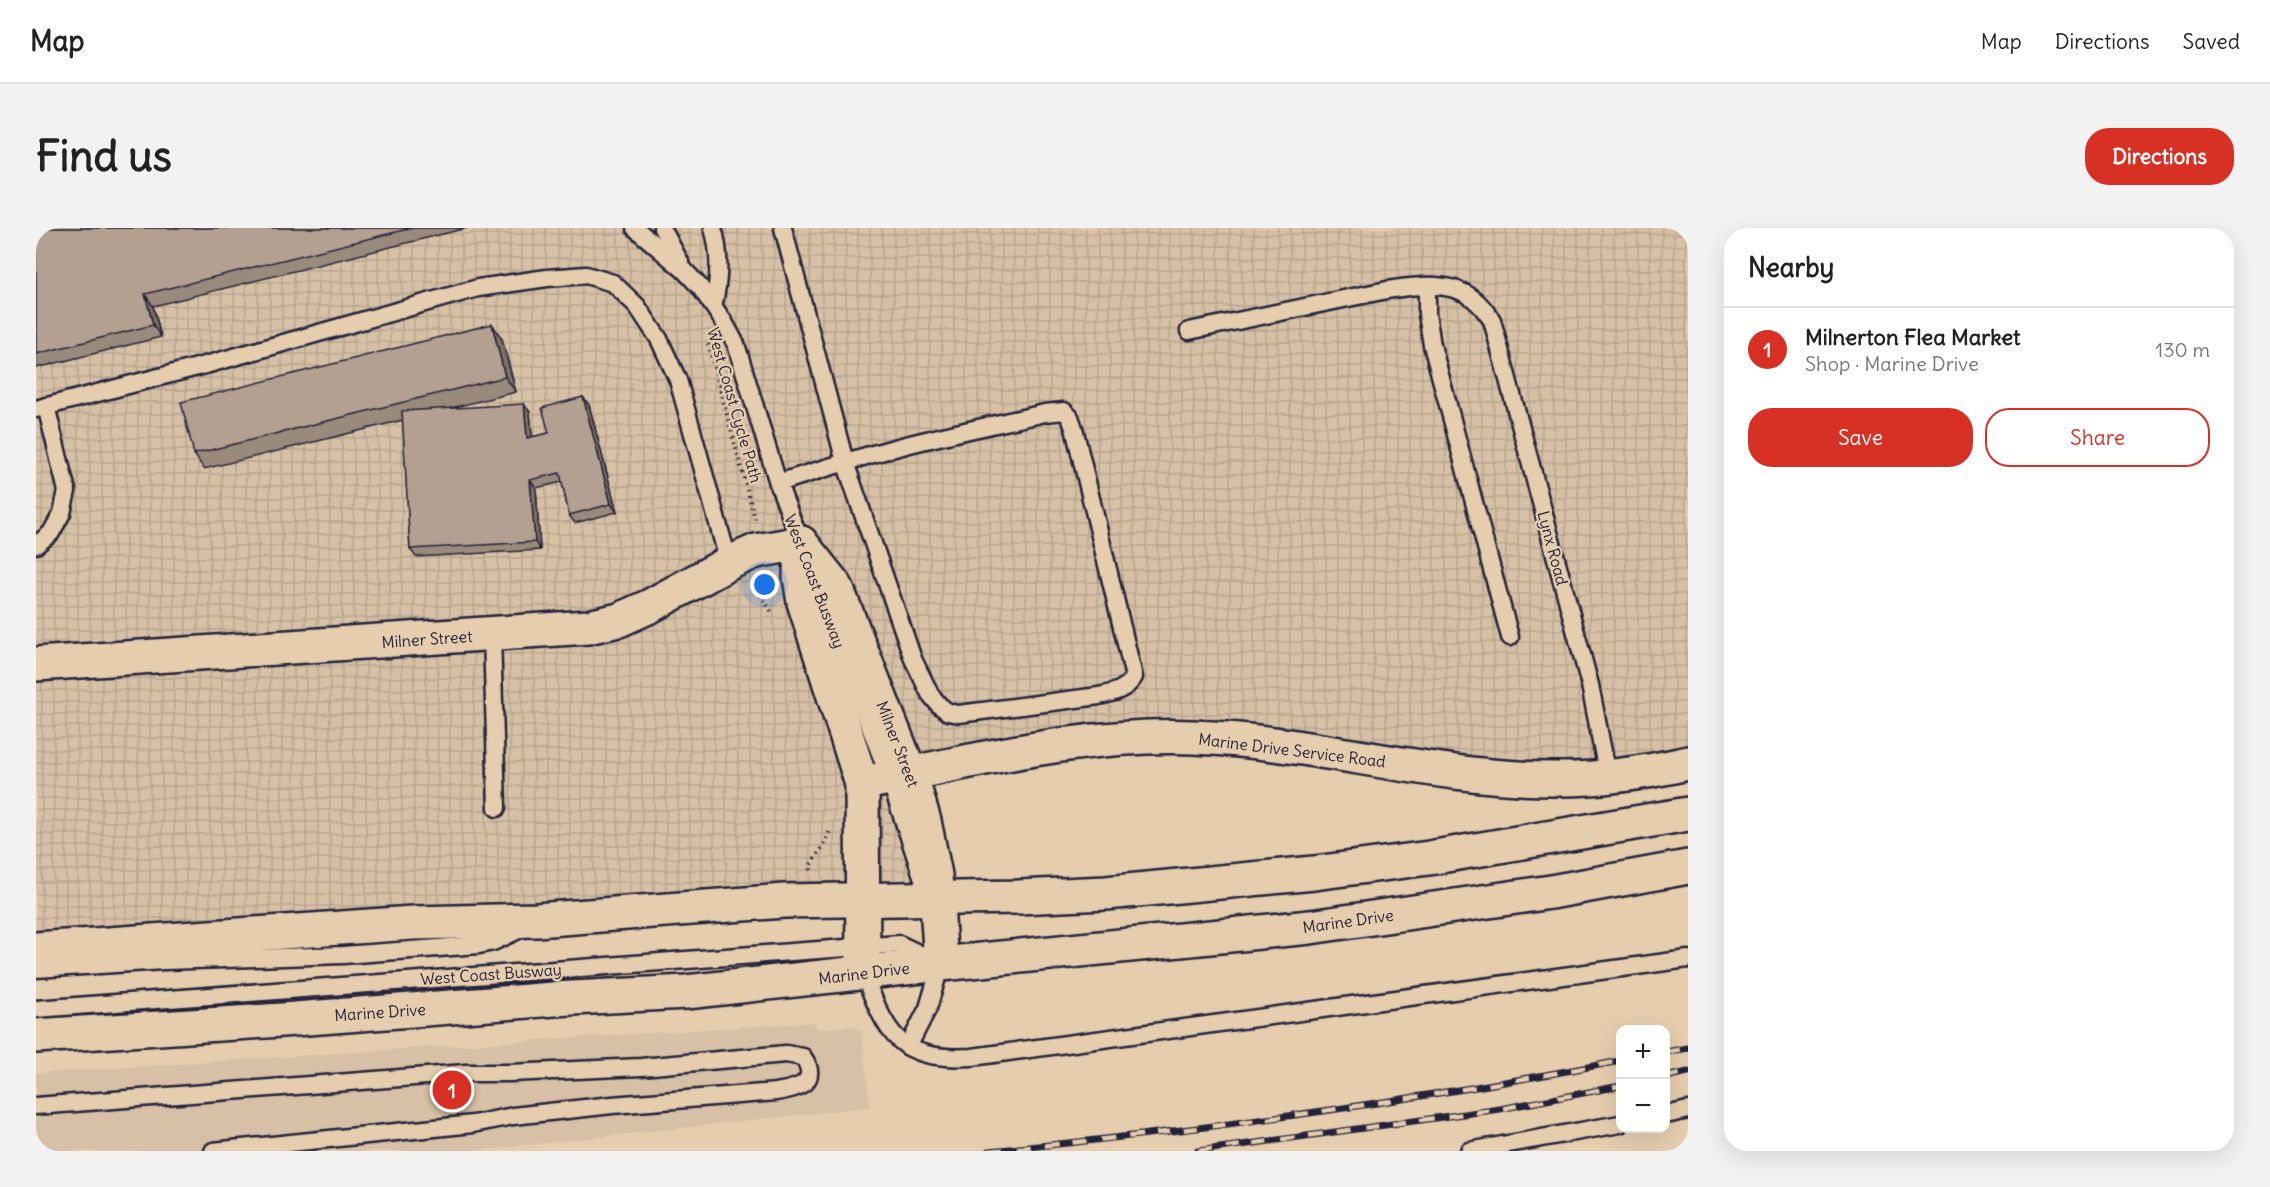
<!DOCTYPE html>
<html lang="en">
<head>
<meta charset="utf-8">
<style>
  :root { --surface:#fff; --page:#f2f2f2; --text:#222; --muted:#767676; --line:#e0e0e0; --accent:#d93025 }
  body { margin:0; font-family:Delius,sans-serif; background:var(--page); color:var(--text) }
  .controls { position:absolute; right:18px; bottom:18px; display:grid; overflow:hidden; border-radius:12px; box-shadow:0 6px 24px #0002 }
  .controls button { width:54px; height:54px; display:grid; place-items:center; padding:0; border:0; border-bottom:2px solid var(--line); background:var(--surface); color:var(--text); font:30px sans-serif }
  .you { position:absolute; left:729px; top:357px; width:21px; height:21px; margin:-15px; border:4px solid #fff; border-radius:50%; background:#1a73e8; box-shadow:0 0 0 9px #1a73e833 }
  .badge { display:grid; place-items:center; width:39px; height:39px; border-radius:50%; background:var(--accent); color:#fff; font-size:20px; font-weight:700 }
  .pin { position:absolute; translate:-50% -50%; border:3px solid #fff; box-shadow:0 2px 6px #0006 }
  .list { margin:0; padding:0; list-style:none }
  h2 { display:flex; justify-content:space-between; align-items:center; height:78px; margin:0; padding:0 24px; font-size:26px }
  h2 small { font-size:20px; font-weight:400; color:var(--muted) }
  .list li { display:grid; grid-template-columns:39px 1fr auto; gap:18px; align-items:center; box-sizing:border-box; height:84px; padding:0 24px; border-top:2px solid var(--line) }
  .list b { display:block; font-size:22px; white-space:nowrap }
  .list p { margin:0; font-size:20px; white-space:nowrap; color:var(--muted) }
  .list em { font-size:20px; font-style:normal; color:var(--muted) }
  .actions { display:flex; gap:12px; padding:18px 24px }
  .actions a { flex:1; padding:14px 0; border:2px solid var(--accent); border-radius:24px; text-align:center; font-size:21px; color:var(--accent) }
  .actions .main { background:var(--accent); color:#fff }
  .map { position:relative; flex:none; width:1652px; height:923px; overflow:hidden; border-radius:24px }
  header { display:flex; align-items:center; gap:36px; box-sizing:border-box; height:84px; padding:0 30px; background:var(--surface); border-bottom:2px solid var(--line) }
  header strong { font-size:28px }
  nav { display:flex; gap:33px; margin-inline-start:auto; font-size:21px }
  .intro { display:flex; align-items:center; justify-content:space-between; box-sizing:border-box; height:144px; padding:0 36px }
  h1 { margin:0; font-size:42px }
  .button { padding:15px 27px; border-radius:24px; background:var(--accent); color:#fff; font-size:21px; font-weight:700 }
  main { display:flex; gap:36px; padding:0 36px }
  aside { flex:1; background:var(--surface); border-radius:24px; box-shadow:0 6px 24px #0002 }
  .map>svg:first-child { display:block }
  .built { fill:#d7c0a5 }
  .industrial { fill:url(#industrial-grid) }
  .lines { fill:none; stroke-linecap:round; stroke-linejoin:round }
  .lane-casing { stroke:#22223b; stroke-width:21 }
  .street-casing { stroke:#22223b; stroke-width:38 }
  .primary-casing { stroke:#22223b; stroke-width:38 }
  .path { stroke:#22223b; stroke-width:4; stroke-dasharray:1.5 4.5; stroke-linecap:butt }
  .lane { stroke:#e6cdae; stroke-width:16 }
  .street { stroke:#e6cdae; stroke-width:33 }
  .primary { stroke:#e6cdae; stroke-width:33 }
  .rail-casing { stroke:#22223b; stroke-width:7 }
  .rail { stroke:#e6cdae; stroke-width:4.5; stroke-dasharray:14; stroke-linecap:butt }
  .wall { fill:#9a8a7c; stroke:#22223b; stroke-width:1.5 }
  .shaded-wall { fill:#7d7065; stroke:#22223b; stroke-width:1.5 }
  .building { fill:#b3a090; stroke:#22223b; stroke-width:1.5 }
  .labels { text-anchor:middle; stroke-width:4.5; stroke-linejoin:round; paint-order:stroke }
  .street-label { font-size:16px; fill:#22223b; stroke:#e6cdae }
</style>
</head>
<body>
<header>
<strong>Map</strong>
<nav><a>Map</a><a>Directions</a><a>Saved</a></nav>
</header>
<div class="intro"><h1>Find us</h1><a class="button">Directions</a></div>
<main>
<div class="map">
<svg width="1652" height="923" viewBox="0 0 1652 923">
  <defs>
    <pattern id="industrial-grid" width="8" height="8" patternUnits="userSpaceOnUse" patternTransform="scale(1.5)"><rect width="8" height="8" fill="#d7c0a5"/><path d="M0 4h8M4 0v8" fill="none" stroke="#b8a58f"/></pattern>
  </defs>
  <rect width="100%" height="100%" fill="#e6cdae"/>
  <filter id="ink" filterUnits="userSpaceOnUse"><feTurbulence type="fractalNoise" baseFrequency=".0167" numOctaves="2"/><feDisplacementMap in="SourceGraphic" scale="12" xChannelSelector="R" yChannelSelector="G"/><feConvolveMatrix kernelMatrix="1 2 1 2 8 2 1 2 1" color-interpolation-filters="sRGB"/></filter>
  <g filter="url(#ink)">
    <path class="built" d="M 779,794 L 780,801 L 817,798 L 826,804 L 834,879 L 435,923 L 0,923 L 0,845 Z"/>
    <path class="industrial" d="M 0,0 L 1652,0 L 1652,537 L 1613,547 L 1200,511 L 875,545 L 900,670 L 0,722 Z"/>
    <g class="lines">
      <defs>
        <g id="lane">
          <path d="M 599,0 L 649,43 L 664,59 L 688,94 L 700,116 L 742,255 L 766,318"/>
          <path d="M 626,0 L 644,34"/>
          <path d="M 1391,58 L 1391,86 L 1396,117 L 1474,409"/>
          <path d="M 677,78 C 684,51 685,27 677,0"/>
          <path d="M 1153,103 L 1351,62 C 1379,58 1418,51 1441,74 C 1447,79 1451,86 1456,92 L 1554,457 L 1572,549"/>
          <path d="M 0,181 L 173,136 L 442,60 L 511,50 L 550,47 L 577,55 L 601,78 L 623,111 L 642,152 L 693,335"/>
          <path d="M 742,255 C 783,242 824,229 866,218 C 913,206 961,196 1009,185 L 1028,183 L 1034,189 L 1038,200 L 1098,449 C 1090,462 1077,465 1063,468 L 923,486 L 912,484 L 903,477 L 894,466 L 877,431 L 809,234 L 747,0"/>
          <path d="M 0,317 L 15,305 L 26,285 L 31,263 L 10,178"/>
          <path d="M 776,345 L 853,549 L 887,651"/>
          <path d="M 456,406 L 461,580"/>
          <path d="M 0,741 L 128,733 L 307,727 L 443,717 L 457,714 L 487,700"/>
          <path d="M 827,744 C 851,807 862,833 936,829 L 1652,731"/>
          <path d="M 0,781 L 863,716 L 905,736 L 892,780 L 872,819"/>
          <path d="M 0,878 L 430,845 L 474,845 L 605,839 L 750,826 L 767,829 C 785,855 760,861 740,864 L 576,877 L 477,888 L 437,896 L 177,923"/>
          <path d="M 1630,887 L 1652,882"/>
          <path d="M 1433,923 L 1584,896"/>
        </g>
        <g id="street">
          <path d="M 765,315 L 800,359 L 874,545 L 888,593 L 899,647 L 905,736"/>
          <path d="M 765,315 L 764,349 L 768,374 L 826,556 L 827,744"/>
          <path d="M 0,436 L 552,399 L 583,392 L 614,378 L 693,335 L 720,323 L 765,315"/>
          <path d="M 826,556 C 854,549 882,544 910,538 C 991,521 1074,506 1157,509 C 1278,513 1396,551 1517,551 C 1563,552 1608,545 1652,535"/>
        </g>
        <g id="primary">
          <path d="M 0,721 L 377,695 L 500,692 L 748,673 L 982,669 L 1070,665 L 1278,645 L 1393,630 L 1652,586"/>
          <path d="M 0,808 L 246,792 L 518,771 L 650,764 L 905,736 L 1274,699 L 1515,664 L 1652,639"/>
        </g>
      </defs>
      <use href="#lane" class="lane-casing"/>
      <use href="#street" class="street-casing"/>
      <use href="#primary" class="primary-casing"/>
      <g class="path">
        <path d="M 672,116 L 719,291"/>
        <path d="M 721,356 L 721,362 L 737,386"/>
        <path d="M 775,642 L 774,638 L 790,614 L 793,604"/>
      </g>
      <use href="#lane" class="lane"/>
      <use href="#street" class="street"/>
      <use href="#primary" class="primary"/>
      <defs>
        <g id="rail">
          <path d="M 1630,824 L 1652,820"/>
          <path d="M 1630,849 L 1652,844"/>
          <path d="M 953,923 C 1165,903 1376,873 1584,833"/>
          <path d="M 1162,923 L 1464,881 L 1584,858"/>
        </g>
      </defs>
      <use href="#rail" class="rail-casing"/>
      <use href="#rail" class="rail"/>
    </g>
    <g class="wall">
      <path d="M 0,0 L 431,0 L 117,78 L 125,109 L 0,140 Z"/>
      <path d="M 456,96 L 466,111 L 480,164 L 415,180 L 494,184 L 496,209 L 513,205 L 547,169 L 553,177 L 581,284 L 539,295 L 533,287 L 526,254 L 500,260 L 504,322 L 380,329 L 374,321 L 367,192 L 168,241 L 158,226 Z"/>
    </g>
    <g class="shaded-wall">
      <path d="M 109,66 L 117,78 L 125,109 L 117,97 Z"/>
      <path d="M 456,96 L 466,111 L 480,164 L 469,149 Z"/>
      <path d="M 547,169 L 553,177 L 581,284 L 575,276 Z"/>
      <path d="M 488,176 L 494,184 L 497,218 L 491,210 Z"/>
      <path d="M 494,252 L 500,260 L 504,322 L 499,314 Z"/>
    </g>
    <g class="building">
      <path d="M 0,0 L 376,0 L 109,66 L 117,97 L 0,126 Z"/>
      <path d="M 456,96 L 469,149 L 158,226 L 145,174 Z"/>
      <path d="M 547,169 L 575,276 L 533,287 L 524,245 L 494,252 L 499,314 L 374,321 L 366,183 L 488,176 L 491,210 L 513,205 L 506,180 Z"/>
    </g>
  </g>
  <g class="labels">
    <g class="street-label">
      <text transform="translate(699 177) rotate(74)" y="6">West Coast Cycle Path</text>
      <text transform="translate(1517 320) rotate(75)" y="6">Lynx Road</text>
      <text transform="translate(779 353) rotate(69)" y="6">West Coast Busway</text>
      <text transform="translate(391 411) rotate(-4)" y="6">Milner Street</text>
      <text transform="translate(862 516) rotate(69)" y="6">Milner Street</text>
      <text transform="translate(1256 522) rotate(7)" y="6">Marine Drive Service Road</text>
      <text transform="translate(1312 693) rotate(-8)" y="6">Marine Drive</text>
      <text transform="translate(828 745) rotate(-7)" y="6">Marine Drive</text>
      <text transform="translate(455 746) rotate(-4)" y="6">West Coast Busway</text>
      <text transform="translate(344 784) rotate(-4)" y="6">Marine Drive</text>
    </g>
  </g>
</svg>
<div class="controls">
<button>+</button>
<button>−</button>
</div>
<div class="you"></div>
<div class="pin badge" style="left:416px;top:862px">1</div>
</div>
<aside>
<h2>Nearby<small></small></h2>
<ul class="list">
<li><span class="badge">1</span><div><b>Milnerton Flea Market</b><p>Shop · Marine Drive</p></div><em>130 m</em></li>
</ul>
<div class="actions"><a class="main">Save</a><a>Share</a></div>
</aside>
</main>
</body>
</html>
